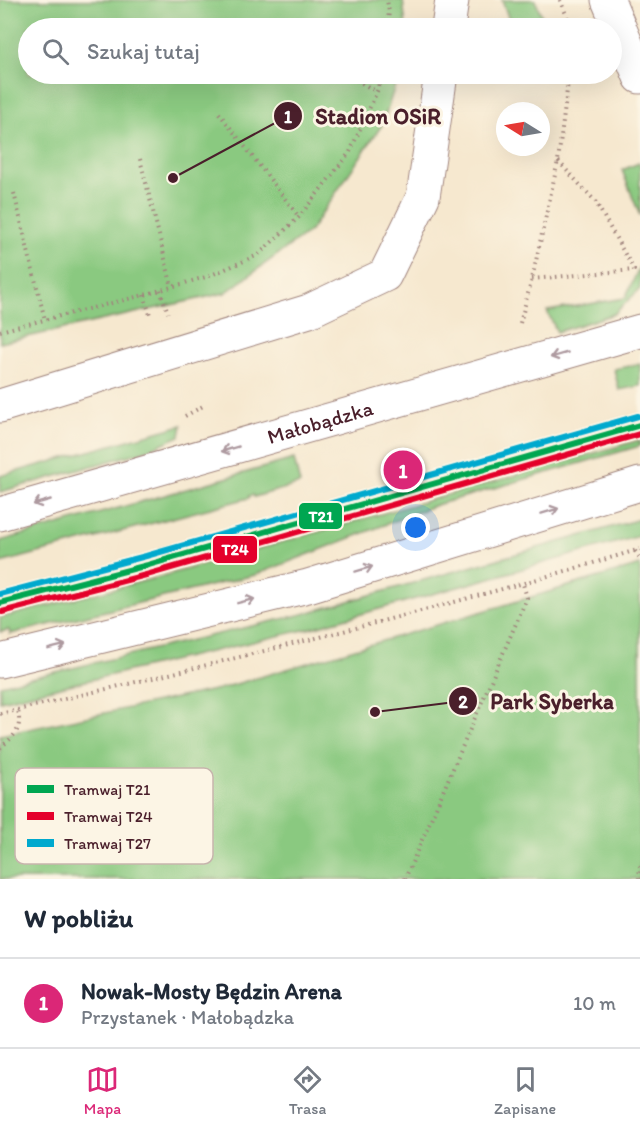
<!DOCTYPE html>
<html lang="pl">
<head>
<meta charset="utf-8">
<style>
  :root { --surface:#fff; --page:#f6f6f7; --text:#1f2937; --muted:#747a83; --line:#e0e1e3; --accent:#db2777 }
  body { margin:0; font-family:Itim,sans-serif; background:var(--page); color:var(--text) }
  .compass { position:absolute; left:496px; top:102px; width:54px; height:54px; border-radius:50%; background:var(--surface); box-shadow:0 6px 24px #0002; rotate:281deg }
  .you { position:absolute; left:416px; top:528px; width:21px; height:21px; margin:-15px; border:4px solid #fff; border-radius:50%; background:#1a73e8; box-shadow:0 0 0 9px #1a73e833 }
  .badge { display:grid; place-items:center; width:39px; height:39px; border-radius:50%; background:var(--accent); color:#fff; font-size:20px; font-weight:700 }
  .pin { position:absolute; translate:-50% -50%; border:3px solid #fff; box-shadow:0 2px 6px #0006 }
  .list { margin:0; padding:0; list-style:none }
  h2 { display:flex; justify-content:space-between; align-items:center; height:78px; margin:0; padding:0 24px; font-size:26px }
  h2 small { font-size:20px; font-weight:400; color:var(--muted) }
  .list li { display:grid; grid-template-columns:39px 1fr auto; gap:18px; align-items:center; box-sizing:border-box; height:90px; padding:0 24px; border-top:2px solid var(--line) }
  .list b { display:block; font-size:22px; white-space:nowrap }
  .list p { margin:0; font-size:20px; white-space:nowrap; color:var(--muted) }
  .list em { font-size:20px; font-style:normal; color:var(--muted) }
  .icon { flex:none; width:33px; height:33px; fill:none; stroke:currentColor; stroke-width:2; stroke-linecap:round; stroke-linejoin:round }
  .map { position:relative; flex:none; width:640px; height:879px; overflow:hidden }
  .search { position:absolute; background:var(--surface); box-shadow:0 6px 24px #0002; left:18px; right:18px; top:18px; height:66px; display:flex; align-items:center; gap:15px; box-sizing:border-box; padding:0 21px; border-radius:33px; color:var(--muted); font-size:22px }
  .sheet { height:168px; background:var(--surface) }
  nav { display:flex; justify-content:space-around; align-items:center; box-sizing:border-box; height:84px; border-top:2px solid var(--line); background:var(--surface); font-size:16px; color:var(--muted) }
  nav a { display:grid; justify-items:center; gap:3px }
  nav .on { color:var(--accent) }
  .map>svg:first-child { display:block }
  .green { fill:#8ac980; stroke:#6a7456; stroke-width:1.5 }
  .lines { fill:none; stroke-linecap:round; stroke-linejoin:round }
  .minor-casing { stroke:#a0847d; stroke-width:35 }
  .path { stroke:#a0847d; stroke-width:4; stroke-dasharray:1.5 4.5; stroke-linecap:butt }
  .minor { stroke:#fff; stroke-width:33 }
  .tram-1-casing { stroke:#fcf5e5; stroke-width:10 }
  .tram-2-casing { stroke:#fcf5e5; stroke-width:10 }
  .tram-3-casing { stroke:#fcf5e5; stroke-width:10 }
  .tram-1 { stroke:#00a651; stroke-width:6 }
  .tram-2 { stroke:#e4002b; stroke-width:6 }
  .tram-3 { stroke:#00a9ce; stroke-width:6 }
  .oneway { stroke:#ae9aa0 }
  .labels { text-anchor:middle; stroke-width:6; stroke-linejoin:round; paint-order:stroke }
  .street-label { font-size:21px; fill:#4a1f2b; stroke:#fcf5e5 }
  .key { fill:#fcf5e5; stroke:#c7b5ad; stroke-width:1.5 }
  .key-label { font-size:16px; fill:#4a1f2b }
  .leader { fill:none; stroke:#4a1f2b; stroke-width:2 }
  .callout-dot { fill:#4a1f2b; stroke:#fcf5e5; stroke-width:2 }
  .mark-label { font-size:18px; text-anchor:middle; font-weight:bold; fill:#fff }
  .callout-label { font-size:22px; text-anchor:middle; font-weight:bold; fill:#4a1f2b; stroke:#fcf5e5; stroke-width:6; stroke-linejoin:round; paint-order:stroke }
  .line-badge { stroke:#fcf5e5; stroke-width:2 }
  .badge-label { font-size:16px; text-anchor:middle; font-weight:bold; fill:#fff }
</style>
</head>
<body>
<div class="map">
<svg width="640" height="879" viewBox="0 0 640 879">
  <rect width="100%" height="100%" fill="#fcf5e5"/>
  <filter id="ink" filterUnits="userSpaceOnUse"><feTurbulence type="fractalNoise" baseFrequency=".0167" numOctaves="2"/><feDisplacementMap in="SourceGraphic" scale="12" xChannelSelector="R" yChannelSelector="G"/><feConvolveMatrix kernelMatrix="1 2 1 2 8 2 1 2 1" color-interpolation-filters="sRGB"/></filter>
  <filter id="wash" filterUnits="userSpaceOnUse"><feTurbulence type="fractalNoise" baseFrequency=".008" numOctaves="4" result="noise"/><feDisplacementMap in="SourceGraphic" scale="24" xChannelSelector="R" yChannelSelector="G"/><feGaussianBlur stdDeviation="1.35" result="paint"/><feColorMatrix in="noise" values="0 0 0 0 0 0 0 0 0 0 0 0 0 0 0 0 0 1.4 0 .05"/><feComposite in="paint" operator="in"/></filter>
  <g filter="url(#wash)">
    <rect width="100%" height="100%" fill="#f6e8cf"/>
    <g class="green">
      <path d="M 0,0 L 403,0 L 406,28 L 28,28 L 28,74 L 399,74 L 382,125 L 310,231 L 225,293 L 0,343 Z"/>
      <path d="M 502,0 L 535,0 L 547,28 L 512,28 Z"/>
      <path d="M 639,163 L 640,165 L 640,216 L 622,170 Z"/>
      <path d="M 640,266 L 640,289 L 614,314 L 557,332 L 547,311 L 625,298 Z"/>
      <path d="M 640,364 L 640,386 L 619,390 L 614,369 Z"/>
      <path d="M 182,425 L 180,436 L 145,451 L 0,492 L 0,476 Z"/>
      <path d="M 640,440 L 640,446 L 436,505 L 255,575 L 10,634 L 9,630 L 0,632 L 0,618 L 156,578 Z"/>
      <path d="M 294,459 L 300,484 L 254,497 L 253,495 L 249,496 L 249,498 L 0,563 L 0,541 Z"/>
      <path d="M 640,519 L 640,536 L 308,629 L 0,701 L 0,685 L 303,614 Z"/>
      <path d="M 640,565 L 640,879 L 0,879 L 0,735 L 219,689 Z"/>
    </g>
  </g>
  <g filter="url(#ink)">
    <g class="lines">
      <defs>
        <g id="minor">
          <path d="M 608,0 L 640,77"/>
          <path d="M 448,28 L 452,0"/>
          <path d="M 0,406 L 309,311 L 385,275 L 423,197 L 441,74"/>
          <path id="s1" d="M 0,514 L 640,331"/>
          <path d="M 0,661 L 308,586 L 640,484"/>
        </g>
      </defs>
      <use href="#minor" class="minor-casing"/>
      <g class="path">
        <path d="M 560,0 L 572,28"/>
        <path d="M 387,28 L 389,12 L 387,0"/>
        <path d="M 346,74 L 377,92"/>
        <path d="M 219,113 L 299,217"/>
        <path d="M 140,159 L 172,287"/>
        <path d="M 14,193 L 45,320"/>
        <path d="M 532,279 L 634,270 L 595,201 L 558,161"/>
        <path d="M 160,290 L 168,313"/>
        <path d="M 144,295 L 151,318"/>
        <path d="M 520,323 L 532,279 L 558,161 L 569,74"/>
        <path d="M 0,331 L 144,295 L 209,276 L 258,255 L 299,217 L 350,152 L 378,89 L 380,74"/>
        <path d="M 185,416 L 205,405"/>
        <path d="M 635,551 L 640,558"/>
        <path d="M 0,714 C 214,664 429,613 640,549"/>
        <path d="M 0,748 C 15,735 22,731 18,710"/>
        <path d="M 405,879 L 527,598 L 523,584"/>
        <path d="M 639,879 L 640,866"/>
      </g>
      <use href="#minor" class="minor"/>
      <defs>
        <path id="tram-1" d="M 0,603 L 148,565 L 640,425"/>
        <path id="tram-2" d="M 2,612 L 150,574 L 640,434"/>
        <path id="tram-3" d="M 0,594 L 146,556 L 638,416"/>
      </defs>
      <use href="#tram-1" class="tram-1-casing"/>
      <use href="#tram-2" class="tram-2-casing"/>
      <use href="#tram-3" class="tram-3-casing"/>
      <use href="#tram-1" class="tram-1"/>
      <use href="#tram-2" class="tram-2"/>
      <use href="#tram-3" class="tram-3"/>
    </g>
    <defs><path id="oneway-shaft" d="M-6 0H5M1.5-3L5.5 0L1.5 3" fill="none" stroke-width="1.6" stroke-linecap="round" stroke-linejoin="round" transform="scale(1.5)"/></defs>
    <g class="oneway">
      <use href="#oneway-shaft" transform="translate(559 355) rotate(164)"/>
      <use href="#oneway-shaft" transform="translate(230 449) rotate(164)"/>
      <use href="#oneway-shaft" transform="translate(42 502) rotate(164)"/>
      <use href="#oneway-shaft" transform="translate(550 511) rotate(-17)"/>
      <use href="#oneway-shaft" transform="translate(364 569) rotate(-17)"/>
      <use href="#oneway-shaft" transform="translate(246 601) rotate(-14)"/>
      <use href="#oneway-shaft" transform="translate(57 647) rotate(-14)"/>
    </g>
  </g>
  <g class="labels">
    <g class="street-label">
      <text dy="7" stroke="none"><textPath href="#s1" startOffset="333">Małobądzka</textPath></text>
    </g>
  </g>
  <rect x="15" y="768" width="198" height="96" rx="9" class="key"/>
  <rect x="27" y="785" width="27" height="8" fill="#00a651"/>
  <rect x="27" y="812" width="27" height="8" fill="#e4002b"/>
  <rect x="27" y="839" width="27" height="8" fill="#00a9ce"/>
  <g class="key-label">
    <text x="64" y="795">Tramwaj T21</text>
    <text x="64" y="822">Tramwaj T24</text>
    <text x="64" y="849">Tramwaj T27</text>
  </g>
  <path class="leader" d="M173 178L288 116M375 712L463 701"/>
  <g class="callout-dot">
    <circle cx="173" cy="178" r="6"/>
    <circle cx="375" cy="712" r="6"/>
    <circle cx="288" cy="116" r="15"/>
    <circle cx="463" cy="701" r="15"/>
  </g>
  <g class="mark-label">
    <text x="288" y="123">1</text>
    <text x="463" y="708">2</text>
  </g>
  <g class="callout-label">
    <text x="378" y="124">Stadion OSiR</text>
    <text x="552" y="709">Park Syberka</text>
  </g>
  <g class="line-badge">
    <rect x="298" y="502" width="45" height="28" rx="6" fill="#00a651"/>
    <rect x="212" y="535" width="46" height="29" rx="6" fill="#e4002b"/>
  </g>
  <g class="badge-label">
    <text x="321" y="522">T21</text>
    <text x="235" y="555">T24</text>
  </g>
</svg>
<svg class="compass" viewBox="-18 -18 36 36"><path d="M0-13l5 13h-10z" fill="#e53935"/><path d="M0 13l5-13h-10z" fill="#747a83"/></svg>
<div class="you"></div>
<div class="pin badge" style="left:403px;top:470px">1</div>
<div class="search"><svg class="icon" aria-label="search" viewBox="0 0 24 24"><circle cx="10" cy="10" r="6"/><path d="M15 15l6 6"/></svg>Szukaj tutaj</div>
</div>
<section class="sheet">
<h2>W pobliżu<small></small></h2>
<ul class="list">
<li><span class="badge">1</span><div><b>Nowak-Mosty Będzin Arena</b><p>Przystanek · Małobądzka</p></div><em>10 m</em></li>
</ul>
</section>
<nav>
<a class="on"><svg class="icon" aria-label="map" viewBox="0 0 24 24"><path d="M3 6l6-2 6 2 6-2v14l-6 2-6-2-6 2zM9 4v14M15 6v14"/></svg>Mapa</a>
<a><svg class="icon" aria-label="directions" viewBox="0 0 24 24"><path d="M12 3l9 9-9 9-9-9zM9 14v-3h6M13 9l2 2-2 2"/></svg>Trasa</a>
<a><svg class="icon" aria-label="saved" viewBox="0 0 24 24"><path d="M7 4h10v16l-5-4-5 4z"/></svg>Zapisane</a>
</nav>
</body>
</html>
